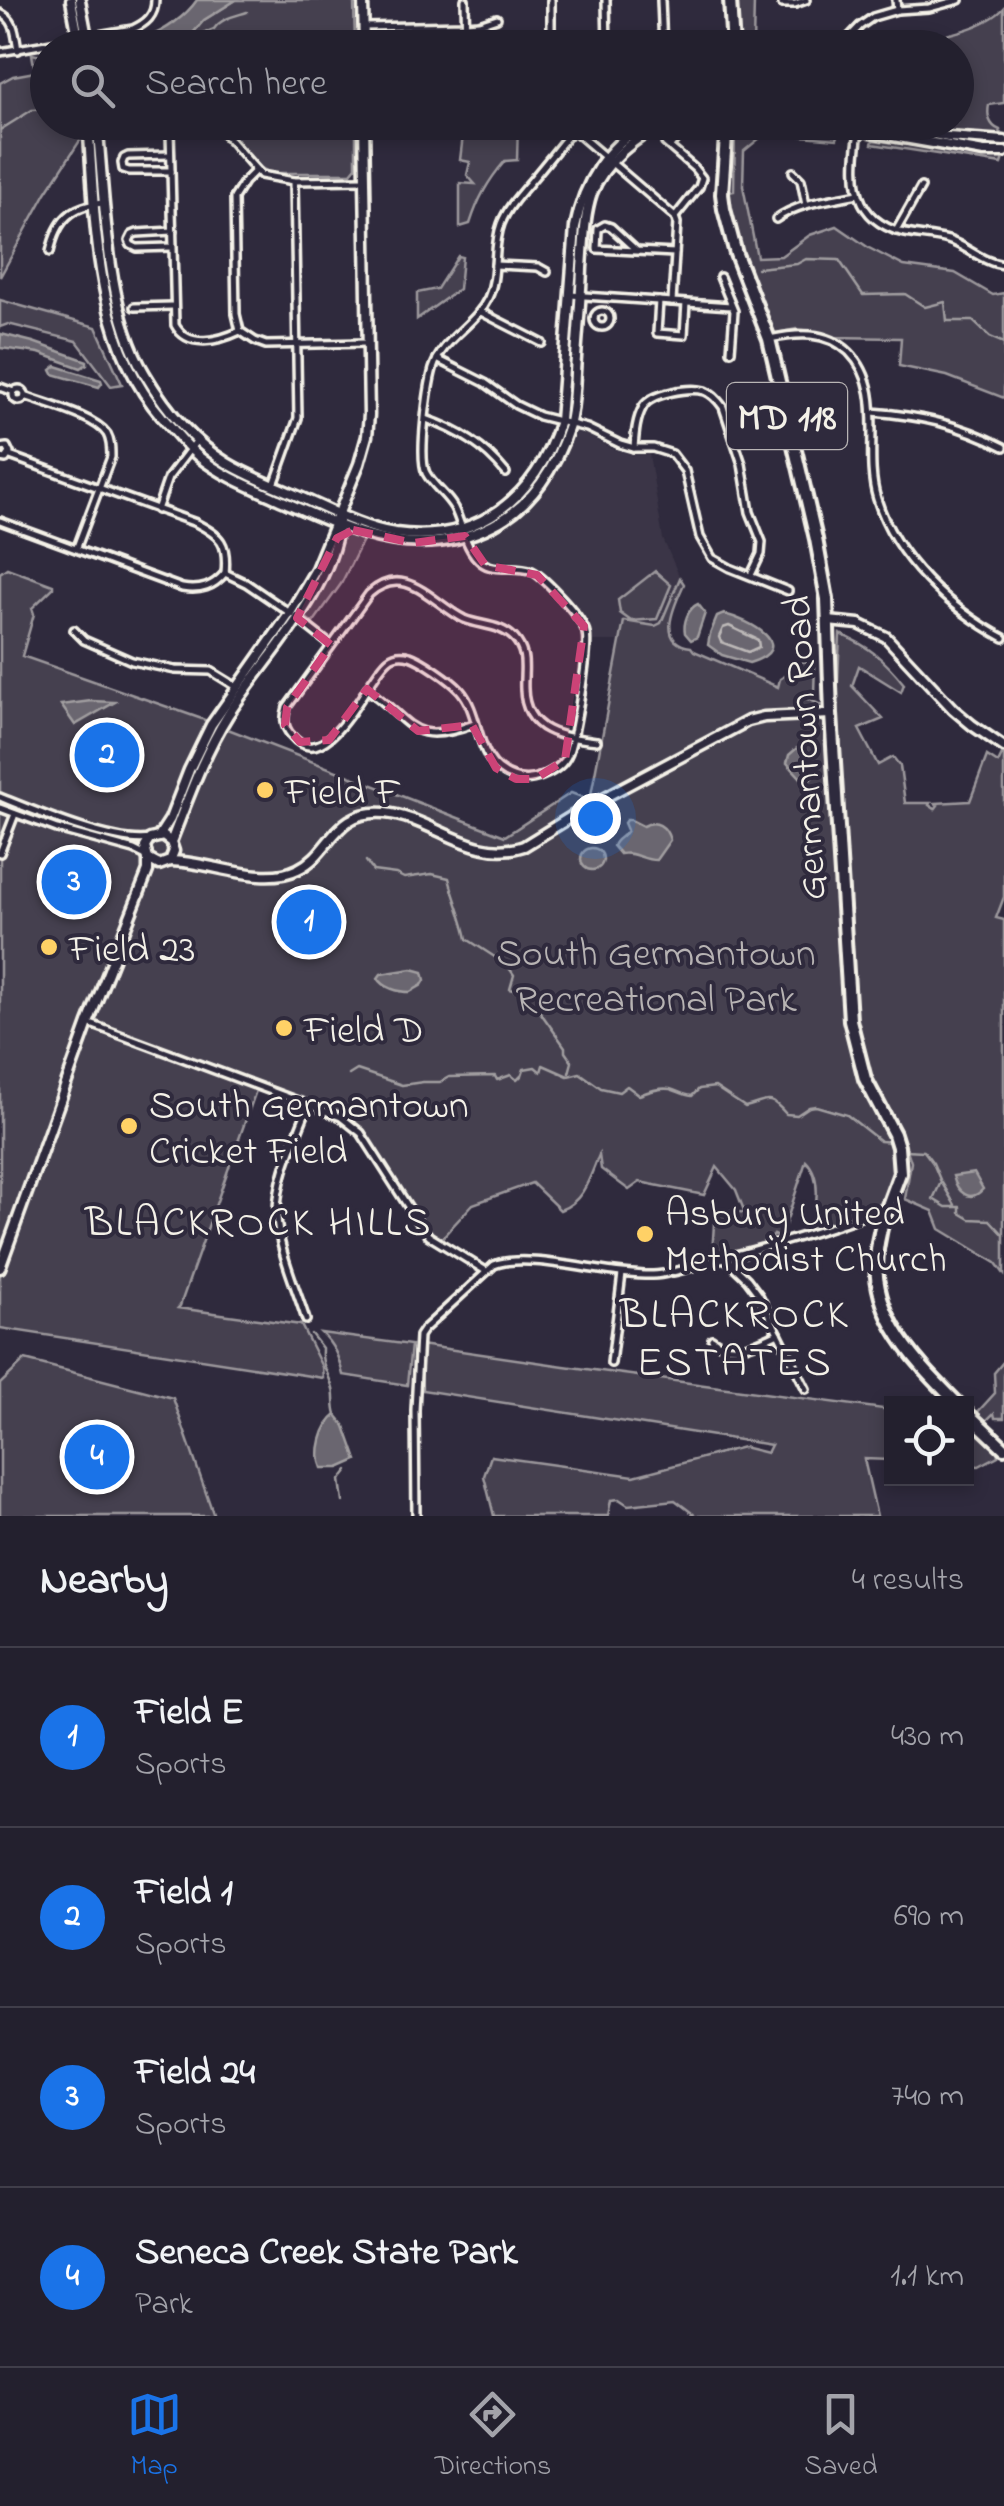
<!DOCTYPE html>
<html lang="en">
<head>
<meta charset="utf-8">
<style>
  :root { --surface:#23202e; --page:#2b2836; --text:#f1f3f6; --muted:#a3a3aa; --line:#403e4a; --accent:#1a73e8 }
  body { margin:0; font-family:"Indie Flower",sans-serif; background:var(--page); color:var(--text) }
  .controls { position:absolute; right:30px; bottom:30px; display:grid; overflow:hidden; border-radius:0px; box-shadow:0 5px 15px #0003 }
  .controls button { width:90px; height:90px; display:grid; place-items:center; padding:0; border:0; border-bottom:2px solid var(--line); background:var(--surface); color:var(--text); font:50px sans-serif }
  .you { position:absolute; left:595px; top:818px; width:35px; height:35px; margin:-25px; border:8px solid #fff; border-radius:50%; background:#1a73e8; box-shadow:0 0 0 15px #1a73e833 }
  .badge { display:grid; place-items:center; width:65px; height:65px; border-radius:50%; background:var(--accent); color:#fff; font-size:32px; font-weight:700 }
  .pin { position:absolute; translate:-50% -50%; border:5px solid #fff; box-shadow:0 2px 10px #0006 }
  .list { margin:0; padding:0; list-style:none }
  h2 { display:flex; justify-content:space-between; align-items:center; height:130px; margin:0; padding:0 40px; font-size:42px }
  h2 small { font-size:32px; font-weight:400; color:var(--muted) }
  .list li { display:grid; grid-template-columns:65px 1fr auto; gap:30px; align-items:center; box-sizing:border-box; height:180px; padding:0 40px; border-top:2px solid var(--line) }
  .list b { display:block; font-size:38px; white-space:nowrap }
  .list p { margin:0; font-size:32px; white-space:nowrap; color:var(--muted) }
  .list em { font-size:32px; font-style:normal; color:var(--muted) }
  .icon { flex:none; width:55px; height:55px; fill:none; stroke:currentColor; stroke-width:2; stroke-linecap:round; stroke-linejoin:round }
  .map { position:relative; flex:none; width:1004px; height:1516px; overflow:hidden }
  .search { position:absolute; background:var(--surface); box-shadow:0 5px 15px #0003; left:30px; right:30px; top:30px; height:110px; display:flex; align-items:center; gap:25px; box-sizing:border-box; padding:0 35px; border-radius:55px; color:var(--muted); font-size:38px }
  .sheet { height:850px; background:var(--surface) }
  nav { display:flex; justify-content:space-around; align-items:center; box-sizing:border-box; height:140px; border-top:2px solid var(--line); background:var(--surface); font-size:28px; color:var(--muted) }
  nav a { display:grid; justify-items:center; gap:5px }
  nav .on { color:var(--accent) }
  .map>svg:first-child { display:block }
  .built { fill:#3b3647 }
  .green { fill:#454050; stroke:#9c989c; stroke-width:2.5; fill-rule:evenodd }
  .water { fill:#6a6670; stroke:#a19ea0; stroke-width:2.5 }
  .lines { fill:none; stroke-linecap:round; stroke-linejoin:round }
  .shore { stroke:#bdb9b8; stroke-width:2.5 }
  .stream { stroke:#a19ea0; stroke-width:2.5 }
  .street-casing { stroke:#f4f1e8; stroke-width:12 }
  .secondary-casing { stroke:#f4f1e8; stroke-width:15 }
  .primary-casing { stroke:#f4f1e8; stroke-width:18 }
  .street { stroke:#2f2a3d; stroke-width:5 }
  .secondary { stroke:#2f2a3d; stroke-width:8 }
  .primary { stroke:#2f2a3d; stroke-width:10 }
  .marked { fill:#cc4377; fill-opacity:0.2; stroke:#cc4377; stroke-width:8; stroke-dasharray:20 12; stroke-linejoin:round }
  .poi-dot { fill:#ffd166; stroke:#2f2a3d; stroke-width:4 }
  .labels { text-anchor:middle; stroke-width:8; stroke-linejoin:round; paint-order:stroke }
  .shield { fill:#2f2a3d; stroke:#b9b5b5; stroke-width:2.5 }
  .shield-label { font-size:38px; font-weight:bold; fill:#f4f1e8 }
  .street-label { font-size:40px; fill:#f4f1e8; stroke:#2f2a3d }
  .poi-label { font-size:40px; fill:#f4f1e8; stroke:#2f2a3d; text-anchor:start }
  .park-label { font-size:40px; fill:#b7b3b3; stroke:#2f2a3d }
  .neighbourhood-label { font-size:42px; letter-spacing:2.5px; fill:#f4f1e8; stroke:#2f2a3d }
</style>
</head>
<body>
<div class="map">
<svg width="1004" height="1516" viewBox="0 0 1004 1516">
  <rect width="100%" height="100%" fill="#2f2a3d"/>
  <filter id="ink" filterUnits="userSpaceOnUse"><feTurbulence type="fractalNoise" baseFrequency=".01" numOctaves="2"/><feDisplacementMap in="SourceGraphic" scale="20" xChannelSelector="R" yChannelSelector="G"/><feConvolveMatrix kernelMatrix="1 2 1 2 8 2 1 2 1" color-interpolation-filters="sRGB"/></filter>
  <g filter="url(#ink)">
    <path class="built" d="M 573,431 L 587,435 L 610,448 L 633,455 L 649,454 L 663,539 L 680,578 L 661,623 L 655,626 L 624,621 L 620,641 L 589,641 L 590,621 L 534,567 L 516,562 L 489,560 L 479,553 L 476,546 L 474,539 L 510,520 L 541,491 L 564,453 Z"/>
    <g class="green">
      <path d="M 236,0 L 354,0 L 355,47 L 181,48 L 204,20 Z"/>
      <path d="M 734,0 L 754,0 L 753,47 L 737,47 Z"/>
      <path d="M 1004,8 L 1004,103 L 989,105 C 987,115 989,126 1000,130 L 1002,139 L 956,134 L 906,123 L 956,122 L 956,48 L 877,48 C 888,41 903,42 916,40 C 942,37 986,28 1004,8 Z"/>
      <path d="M 32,54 L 47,57 L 48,122 L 80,123 L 81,139 L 46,193 L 0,277 L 0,83 L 13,76 L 35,72 Z"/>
      <path d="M 218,123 L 356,123 L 356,167 L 351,173 L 270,173 L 258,166 Z"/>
      <path d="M 461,123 L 518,123 L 517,160 L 505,161 C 488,181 478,199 470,224 L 460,227 L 460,183 L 475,184 L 467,175 L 470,162 L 460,160 L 464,127 Z"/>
      <path d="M 750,125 L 839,133 L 837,139 L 766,133 L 744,151 L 743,186 L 757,257 L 781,256 L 810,235 L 837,226 L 869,248 L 904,266 L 955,273 L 993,295 L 1004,293 L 1004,398 L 947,376 L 899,366 L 901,338 L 830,337 L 816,332 L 797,329 L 771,334 L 741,258 L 724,193 L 734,191 L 735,126 Z"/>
      <path d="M 873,140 L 1004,158 L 1002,164 L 872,144 Z"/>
      <path d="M 458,256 L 462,257 L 459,289 L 417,319 L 417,293 L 437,289 Z"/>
      <path d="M 0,300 L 96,327 L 122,384 L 111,386 L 77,341 L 8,324 L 0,327 Z"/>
      <path d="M 343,533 L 363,540 L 341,584 L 313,623 L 298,612 L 296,605 L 316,575 L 335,536 Z"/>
      <path d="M 7,568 L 53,585 L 53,588 L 32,608 L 34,614 L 22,656 L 202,719 L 505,836 L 571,793 L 590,800 L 624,621 L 655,626 L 661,623 L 680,578 L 684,584 C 675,604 655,643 691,647 L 694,651 L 778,687 L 780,679 C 792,672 797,655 815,664 L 814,693 L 808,699 L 828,708 L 837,775 L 840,779 L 837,701 L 840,634 C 869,646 884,659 904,684 L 901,692 L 859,666 L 852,686 L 883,719 L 859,729 L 878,765 L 893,757 L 900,766 L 905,803 L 930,803 L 929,805 L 935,809 L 938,805 L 935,803 L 970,801 L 987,756 L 998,763 L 1002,755 L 1004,756 L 1004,897 L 996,918 L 1004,920 L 1004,1274 L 996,1263 L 940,1229 L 933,1211 L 905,1199 L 911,1162 L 905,1143 L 894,1140 L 896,1170 L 885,1202 L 843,1217 L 840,1224 L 809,1234 C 816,1212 823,1178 806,1161 L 780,1241 L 774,1235 L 768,1243 L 712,1255 L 715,1208 L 745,1213 L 736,1190 L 717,1167 L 704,1195 L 640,1182 L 629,1190 L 601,1169 L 599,1155 C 590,1176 584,1202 560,1210 L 532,1183 L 473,1204 L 438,1242 L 430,1236 L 353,1119 L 258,1085 L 180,1306 L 178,1308 L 301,1325 L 322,1367 L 323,1378 L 0,1328 L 0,573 ZM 842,955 L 852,967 L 858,1032 L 872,1077 L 864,1084 C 846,1048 838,995 842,955 Z"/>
      <path d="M 655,571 L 671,585 L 657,619 L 631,621 L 620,613 L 618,600 Z"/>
      <path d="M 321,1333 L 411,1345 L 407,1385 L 343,1375 C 339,1358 334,1345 321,1333 Z"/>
      <path d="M 420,1345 L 564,1366 L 891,1410 L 891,1460 L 864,1459 L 877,1516 L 696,1516 L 675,1500 L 628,1505 L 619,1499 L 611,1500 L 608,1516 L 494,1516 L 484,1476 L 491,1456 L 634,1476 L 743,1447 L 767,1453 L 771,1445 L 422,1390 Z"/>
      <path d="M 25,1360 L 173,1398 L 214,1516 L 0,1516 L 0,1384 Z"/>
      <path d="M 1004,1361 L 1004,1418 L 995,1418 L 994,1413 L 986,1421 L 975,1415 L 995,1393 L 994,1373 Z"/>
      <path d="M 966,1419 L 969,1420 L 997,1450 L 998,1456 L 979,1466 L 967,1465 Z"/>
    </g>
    <g class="water">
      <path d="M 197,0 L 236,0 L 204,20 L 181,47 L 107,47 C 119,41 133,43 146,38 C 165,31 186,16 197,0 Z"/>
      <path d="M 1,334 L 33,342 L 87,361 L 87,364 L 81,368 L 39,353 L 0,348 Z"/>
      <path d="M 56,366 L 101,380 L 102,383 L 99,387 L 53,374 L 51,370 Z"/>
      <path d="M 698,604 L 705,613 L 697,637 L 691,640 L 685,633 C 683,623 688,608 698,604 Z"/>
      <path d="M 724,614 C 749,620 801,647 749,663 L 722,655 L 708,645 L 710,634 L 717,617 Z"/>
      <path d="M 91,701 L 115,702 L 75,725 L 61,705 Z"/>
      <path d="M 797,748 C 810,748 818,760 816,772 L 810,779 L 801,778 L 787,763 L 789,755 Z"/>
      <path d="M 626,820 L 631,820 L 643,826 C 656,819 666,826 670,840 L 656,860 C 642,860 634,851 620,854 L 613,846 C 615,838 624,837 627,830 L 624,823 Z"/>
      <circle cx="592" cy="859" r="11"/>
      <path d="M 412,969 L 423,972 L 425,980 L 422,985 L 410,992 C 398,992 384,988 378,978 L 381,974 Z"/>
      <path d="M 974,1173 L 983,1189 C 970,1204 957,1192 953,1176 Z"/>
      <path d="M 336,1415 L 345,1426 L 357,1460 L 339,1468 L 322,1468 C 315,1453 322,1425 336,1415 Z"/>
    </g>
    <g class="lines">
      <path class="shore" d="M 729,626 L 758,640 L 759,647 L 748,652 L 721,642 L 719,637 L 723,628 Z"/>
      <g class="stream">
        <path d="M 193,48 C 198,38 204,32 214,29 C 221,18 235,16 247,12"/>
        <path d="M 0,130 L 32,110 L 48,109"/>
        <path d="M 757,268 L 797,264 L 806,259 L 839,260 L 863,295 L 905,294 L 925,307 L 945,302 L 947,321 L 973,321 L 990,337 L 1004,343"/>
        <path d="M 366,861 L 373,871 L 396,874 L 404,878 L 432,874 L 449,878 C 454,899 463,917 467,939 L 507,965 L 514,975 L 510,989 L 522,992 L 538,1009 L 565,1047 L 565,1052 L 572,1062 L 569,1073"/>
        <path d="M 349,1075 L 357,1070 L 402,1085 L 423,1082 L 440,1082 L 449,1077 L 495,1076 L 497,1080 L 511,1075 L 517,1080 L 522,1075 L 524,1069 L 535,1067 L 541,1072 L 543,1065 L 568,1076 L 580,1073 L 601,1088 L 619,1092 L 627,1086 L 639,1095 C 648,1092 659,1087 670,1089 C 678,1091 683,1095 692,1096 L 699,1089 L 715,1087 L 745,1107 C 768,1102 768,1093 786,1114 L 797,1115 L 809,1107 L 816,1106 L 847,1115 L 880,1141 L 894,1142"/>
        <path d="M 905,1150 L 924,1151 L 933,1163 L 941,1182 L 933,1199 L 946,1207 L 960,1207 L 960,1213 L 970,1219 L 990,1220 L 1004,1235"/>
        <path d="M 942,1183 L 955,1205"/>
        <path d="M 311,1334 L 322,1348 C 320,1364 329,1374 333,1389 C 335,1398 333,1406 336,1415"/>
        <path d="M 343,1502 L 340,1480 L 348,1470"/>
      </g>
      <defs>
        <g id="street">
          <path d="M 465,0 L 466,48"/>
          <path d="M 551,0 L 551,48"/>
          <path d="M 606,0 L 607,48"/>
          <path d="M 661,0 L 663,48"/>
          <path d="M 896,0 L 897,10"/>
          <path d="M 782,4 L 795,4 L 806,0"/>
          <path d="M 0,13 C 16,20 15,34 18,50"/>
          <path d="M 364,27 L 466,25 L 479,24 L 497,18"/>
          <path d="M 839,48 L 860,26 L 873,17 L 897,10 L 929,8 L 959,0"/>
          <path d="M 0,52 L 133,29 C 146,23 155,16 155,0"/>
          <path d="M 172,122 L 170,131 L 175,325 C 188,349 219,341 240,331"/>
          <path d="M 214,122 L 261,175 L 294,181 L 364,180"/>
          <path d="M 564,122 L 675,217 L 677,223 L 672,302"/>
          <path d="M 579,122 C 563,142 547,162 531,181 C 520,194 507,208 501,224 C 492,248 499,275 488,298 C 475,326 443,337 433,369 C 428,387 418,457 426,473 C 433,486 447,495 454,508 C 463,526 465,549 481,562 C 495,573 516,564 532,571 C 545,578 584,619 586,633 C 590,649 575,735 569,752 C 564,765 554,771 542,776 C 532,780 523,781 513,777 C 473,763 483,716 460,690 C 451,680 422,660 410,656 C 402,654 395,654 389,659 C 367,676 328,780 291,735 C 283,726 284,717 287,707 L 369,594 C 405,561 433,604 464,619 C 481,626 500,624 514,638 C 529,654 523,670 524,689 C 525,733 563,737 597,741"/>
          <path d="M 860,122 C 855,163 845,212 894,230 C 911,236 930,235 948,240 C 967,246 983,263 1004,265"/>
          <path d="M 670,146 L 675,140 L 669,136 L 665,138 L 665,143 L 694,168 L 702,178 L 699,187 L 675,217"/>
          <path d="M 170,155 L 128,156 L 124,158 L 122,163 L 123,169 L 129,171 L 171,171"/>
          <path d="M 256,170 L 244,182 L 234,198 L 236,314 L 240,331 L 255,341 L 266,345 L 367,343"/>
          <path d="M 793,172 L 801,180 L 806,205"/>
          <path d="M 776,219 C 799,202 831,200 858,194"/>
          <path d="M 896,231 L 921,187"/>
          <path d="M 172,247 L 137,248 L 131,245 L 129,241 L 132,235 L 137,233 L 173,231"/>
          <path d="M 637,251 L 611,227 L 605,225 L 598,229 L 597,249 L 675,253"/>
          <path d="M 50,252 C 57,220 71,205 105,203"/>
          <path d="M 495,265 L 538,267 L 547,272"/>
          <path d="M 720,277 L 734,311 L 731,351"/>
          <path d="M 570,295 L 731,306"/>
          <path d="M 659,301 L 657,333 L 684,335 L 686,303"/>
          <path d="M 134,307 L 173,306"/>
          <circle cx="602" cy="319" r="8"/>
          <path d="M 481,312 L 542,343"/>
          <path d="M 769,339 C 797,333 826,330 849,352 C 888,391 862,451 877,499 C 895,558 951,610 1004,638"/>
          <path d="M 437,359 L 485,383 L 516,405 L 539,416 L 587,428 L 620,444 L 634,448 L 653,448 L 672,454 L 685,471 L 700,537 L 712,558 L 730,568 L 788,591"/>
          <path d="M 0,387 L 14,392"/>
          <circle cx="19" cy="395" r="6"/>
          <path d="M 25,396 C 45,404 95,416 107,434 C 111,441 111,449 111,457 L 77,547"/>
          <path d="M 872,412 C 921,416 959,424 1004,447"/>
          <path d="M 426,419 C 460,431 484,446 506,473"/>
          <path d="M 0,448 L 7,447 L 10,453 L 6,459 L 0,458"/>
          <path d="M 634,448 C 635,434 636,419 643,407 C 651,393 689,387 705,391 C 713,394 718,400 723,407 L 742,464 L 750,512 L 762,542 L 761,554 L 751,575"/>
          <path d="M 10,456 L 196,523 C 221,536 228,543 225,573"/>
          <path d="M 274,485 L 298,418 L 294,181"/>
          <path d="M 157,510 L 168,478 L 197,440"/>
          <path d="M 0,521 L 182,588 C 201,591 213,587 225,573"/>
          <path d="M 225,573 L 246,583 L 290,613"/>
          <path d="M 298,619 L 331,645"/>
          <path d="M 74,630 L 84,640 L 132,661 L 175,670 L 211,671 L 237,687"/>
          <path d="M 367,689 C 414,723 410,747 474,724"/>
          <path d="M 0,797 C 35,811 115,845 150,839"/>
          <path d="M 0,808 L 57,829 L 134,850 L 146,856"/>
          <path d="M 0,853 L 15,814"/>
          <path d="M 88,1023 L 341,1117 L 361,1133 L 418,1222 L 429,1236 L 486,1271"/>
          <path d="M 725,1258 L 747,1279 L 759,1295 L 806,1389"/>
          <path d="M 306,1320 C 296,1287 278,1250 277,1215 C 276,1178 296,1139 309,1104"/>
          <path d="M 712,1339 C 732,1356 757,1343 778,1333"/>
          <path d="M 611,1363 L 622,1274"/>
          <path d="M 416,1516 L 415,1410 L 419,1336 L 423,1330 L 494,1265 C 529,1251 610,1277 653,1275 C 673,1274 694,1266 713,1261 C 768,1247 821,1232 874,1212 L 883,1212"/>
        </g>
        <g id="secondary">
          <path d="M 71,0 L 80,48"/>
          <path d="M 80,0 L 89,48"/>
          <path d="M 363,0 L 364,48"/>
          <path d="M 88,122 C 96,222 93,338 162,417 C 174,430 185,445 198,456 C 221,475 251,487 278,499 C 305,511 332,524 361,533 C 406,547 451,547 493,525 C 532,505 556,467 569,426 C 575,405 574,380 576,358 C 578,328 581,298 582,268 C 584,243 584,217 592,193 C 604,162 637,135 667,122"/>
          <path d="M 97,122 C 105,199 105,308 145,374 C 165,408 193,442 227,463 C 250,477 278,487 302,498 C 331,511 363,528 395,533 C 478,544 536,498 560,421 L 575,227 C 584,181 606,148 646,122"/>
          <path d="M 793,122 L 859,130 L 984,152 L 1004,152"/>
          <path d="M 876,122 L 948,137 L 1004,141"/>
          <path d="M 828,621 L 859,624 L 886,637 L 953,709 L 972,725 L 1004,747"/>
          <path d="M 159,836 L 170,819 L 189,770 L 211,725 L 290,613 L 316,569 L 359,464 L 367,436 L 369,415 L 364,122"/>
          <path d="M 171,842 L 163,836 L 150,839 L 145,847 L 148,859 L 159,865 L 170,861 L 174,851 L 171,842 C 188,799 203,755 228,715 C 265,657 331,594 339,522"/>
          <path d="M 170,861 C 210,861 262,887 298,869 C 333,852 333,809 385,813 C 433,818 474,863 524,846 L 592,804 L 748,721 L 764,717 L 831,714"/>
          <path d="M 0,1268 L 88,1023 L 148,871 L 148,859"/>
        </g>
        <g id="primary">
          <path d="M 730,0 L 733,48"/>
          <path d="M 727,122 L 722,194 L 724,209 L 736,254 L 769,339 L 816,539 L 827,599 L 831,714 L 850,1020 L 865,1079 L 894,1134 L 898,1147 L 900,1173 C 893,1193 884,1213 880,1233 C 862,1307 910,1356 958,1404"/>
          <path d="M 966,1412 L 1004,1448"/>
        </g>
      </defs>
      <use href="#street" class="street-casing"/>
      <use href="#secondary" class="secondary-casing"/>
      <use href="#primary" class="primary-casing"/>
      <use href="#street" class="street"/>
      <use href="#secondary" class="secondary"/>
      <use href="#primary" class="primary"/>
    </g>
  </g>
  <path class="marked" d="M 353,530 L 413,543 L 465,536 L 485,565 L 537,575 L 584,626 L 565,760 L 535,779 L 516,779 L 496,768 L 472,725 L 418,731 L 367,689 L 329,740 L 300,742 L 285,725 L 287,707 L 331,645 L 297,618 L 337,538 Z"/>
  <g class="poi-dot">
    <circle cx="265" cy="790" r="10"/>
    <circle cx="49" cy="947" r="10"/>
    <circle cx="284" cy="1028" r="10"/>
    <circle cx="129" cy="1126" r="10"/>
    <circle cx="645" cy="1234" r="10"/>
  </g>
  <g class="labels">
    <rect class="shield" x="727" y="383" width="120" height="66" rx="8"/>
    <g class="shield-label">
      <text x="787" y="429">MD 118</text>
    </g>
    <g class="street-label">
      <text transform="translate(803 748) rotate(-93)" y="14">Germantown Road</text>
    </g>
    <g class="poi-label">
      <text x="285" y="804">Field F</text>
      <text x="69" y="961">Field 23</text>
      <text x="304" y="1042">Field D</text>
      <text x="149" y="1117">South Germantown<tspan x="149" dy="46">Cricket Field</tspan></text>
      <text x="665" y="1225">Asbury United<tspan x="665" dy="46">Methodist Church</tspan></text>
    </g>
    <g class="park-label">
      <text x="656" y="965">South Germantown<tspan x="656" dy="46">Recreational Park</tspan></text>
    </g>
    <g class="neighbourhood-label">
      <text x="259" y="1235">BLACKROCK HILLS</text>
      <text x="735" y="1327">BLACKROCK<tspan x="735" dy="48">ESTATES</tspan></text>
    </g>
  </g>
</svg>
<div class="controls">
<button><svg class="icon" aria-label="locate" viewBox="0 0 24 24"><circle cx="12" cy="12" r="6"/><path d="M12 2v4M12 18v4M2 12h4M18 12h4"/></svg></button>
</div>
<div class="you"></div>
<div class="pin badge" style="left:309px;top:922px">1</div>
<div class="pin badge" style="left:107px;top:755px">2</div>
<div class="pin badge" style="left:74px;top:882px">3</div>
<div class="pin badge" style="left:97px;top:1457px">4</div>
<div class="search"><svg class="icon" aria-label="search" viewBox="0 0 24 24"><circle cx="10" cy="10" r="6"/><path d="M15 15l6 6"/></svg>Search here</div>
</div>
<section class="sheet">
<h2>Nearby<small>4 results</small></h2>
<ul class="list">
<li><span class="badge">1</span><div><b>Field E</b><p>Sports</p></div><em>430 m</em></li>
<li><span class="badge">2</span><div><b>Field 1</b><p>Sports</p></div><em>690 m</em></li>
<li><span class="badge">3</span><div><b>Field 24</b><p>Sports</p></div><em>740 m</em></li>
<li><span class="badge">4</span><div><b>Seneca Creek State Park</b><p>Park</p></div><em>1.1 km</em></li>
</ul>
</section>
<nav>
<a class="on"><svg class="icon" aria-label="map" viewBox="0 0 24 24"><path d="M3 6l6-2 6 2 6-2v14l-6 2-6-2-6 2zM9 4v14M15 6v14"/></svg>Map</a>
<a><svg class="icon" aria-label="directions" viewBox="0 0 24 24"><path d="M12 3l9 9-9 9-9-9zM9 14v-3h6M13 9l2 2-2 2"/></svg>Directions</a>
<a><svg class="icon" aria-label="saved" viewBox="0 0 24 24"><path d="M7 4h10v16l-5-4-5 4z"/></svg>Saved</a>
</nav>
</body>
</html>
